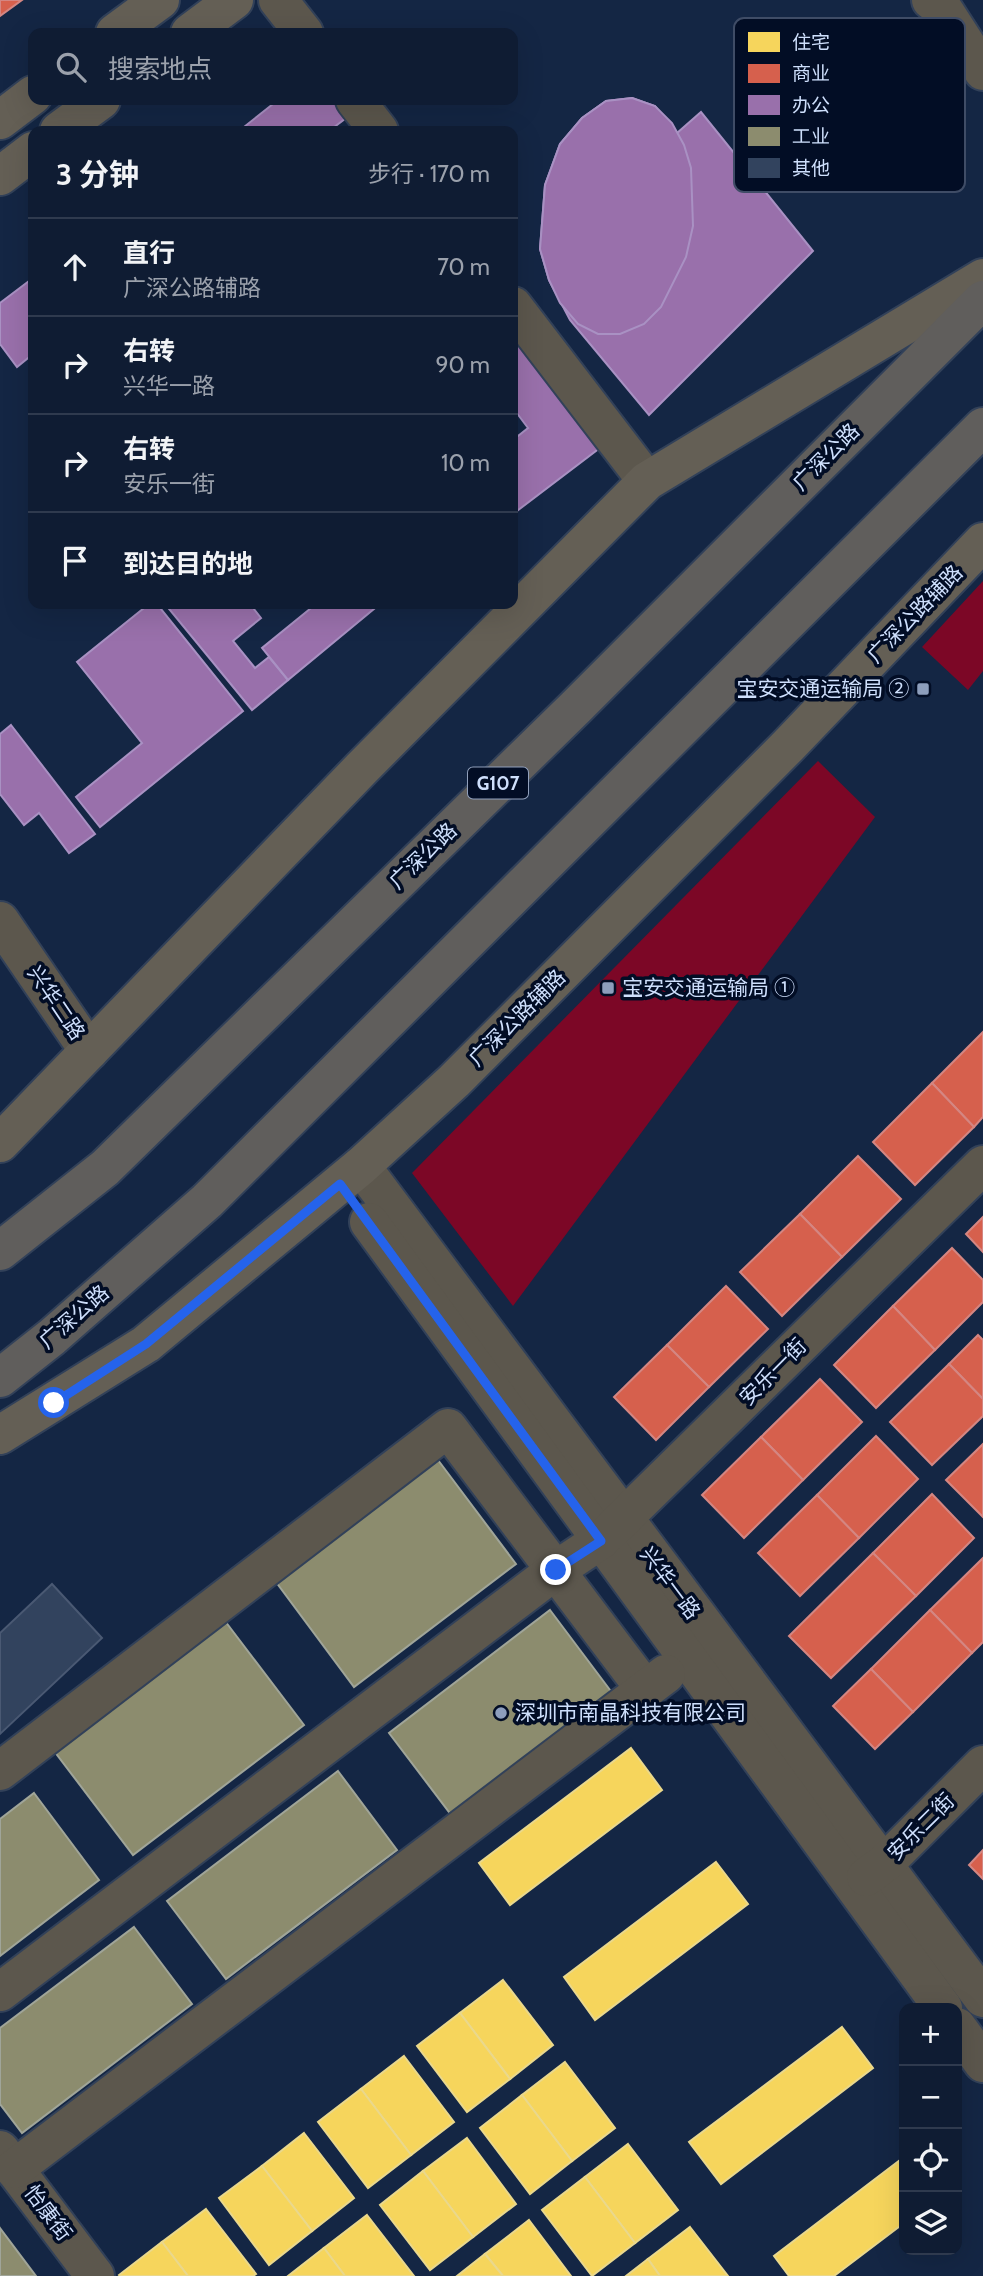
<!DOCTYPE html>
<html lang="zh">
<head>
<meta charset="utf-8">
<style>
  :root { --surface:#0f1c33; --page:#18253b; --text:#f1f3f6; --muted:#9ba1ac; --line:#2f3a4e }
  body { margin:0; font-family:Cabin,"Noto Sans SC",sans-serif; background:var(--page); color:var(--text) }
  .controls { position:absolute; right:21px; bottom:21px; display:grid; overflow:hidden; border-radius:14px; box-shadow:0 7px 28px #0002 }
  .controls button { width:63px; height:63px; display:grid; place-items:center; padding:0; border:0; border-bottom:2px solid var(--line); background:var(--surface); color:var(--text); font:35px sans-serif }
  .stop { position:absolute; width:21px; height:21px; margin:-16px; border:5px solid #2563eb; border-radius:50%; background:#fff }
  .stop.end { background:#2563eb; border-color:#fff; box-shadow:0 2px 7px #0008 }
  .list { margin:0; padding:0; list-style:none }
  h2 { display:flex; justify-content:space-between; align-items:center; height:91px; margin:0; padding:0 28px; font-size:30px }
  h2 small { font-size:23px; font-weight:400; color:var(--muted) }
  .list li { display:grid; grid-template-columns:46px 1fr auto; gap:21px; align-items:center; box-sizing:border-box; height:98px; padding:0 28px; border-top:2px solid var(--line) }
  .list b { display:block; font-size:26px; white-space:nowrap }
  .list p { margin:0; font-size:23px; white-space:nowrap; color:var(--muted) }
  .list em { font-size:23px; font-style:normal; color:var(--muted) }
  .icon { flex:none; width:38px; height:38px; fill:none; stroke:currentColor; stroke-width:2; stroke-linecap:round; stroke-linejoin:round }
  .map { position:relative; flex:none; width:983px; height:2276px; overflow:hidden }
  .search { position:absolute; background:var(--surface); box-shadow:0 7px 28px #0002; left:28px; top:28px; width:490px; height:77px; display:flex; align-items:center; gap:18px; box-sizing:border-box; padding:0 24px; border-radius:14px; color:var(--muted); font-size:26px }
  .panel { position:absolute; background:var(--surface); box-shadow:0 7px 28px #0002; left:28px; top:126px; width:490px; height:483px; border-radius:14px }
  .map>svg:first-child { display:block }
  .forest { fill:#7c0726 }
  .homes { fill:#f6d55c; stroke:#ead88c; stroke-width:2 }
  .shops { fill:#d6604d; stroke:#d48682; stroke-width:2 }
  .offices { fill:#9970ab; stroke:#a991c3; stroke-width:2 }
  .industry { fill:#8c8c6e; stroke:#a0a599; stroke-width:2 }
  .building { fill:#32435e; stroke:#4a5973; stroke-width:2 }
  .lines { fill:none; stroke-linecap:round; stroke-linejoin:round }
  .minor-casing { stroke:#324159; stroke-width:42 }
  .major-casing { stroke:#324159; stroke-width:42 }
  .highway-casing { stroke:#324159; stroke-width:42 }
  .minor { stroke:#5c574d; stroke-width:38 }
  .major { stroke:#645f55; stroke-width:38 }
  .highway { stroke:#605e5c; stroke-width:38 }
  .route { stroke:#2563eb; stroke-width:9 }
  .poi-dot { fill:#8d9ebc; stroke:#020d25; stroke-width:2.5 }
  .labels { text-anchor:middle; stroke-width:7; stroke-linejoin:round; paint-order:stroke }
  .shield { fill:#020d25; stroke:#91a0bc; stroke-width:2 }
  .shield-label { font-size:19px; font-weight:bold; fill:#cedffc }
  .street-label { font-size:21px; fill:#cedffc; stroke:#020d25 }
  .poi-label { font-size:21px; fill:#cedffc; stroke:#020d25; text-anchor:start }
  .key { fill:#020d25; stroke:#3f4c66; stroke-width:2 }
  .key-label { font-size:19px; fill:#cedffc }
</style>
</head>
<body>
<div class="map">
<svg width="983" height="2276" viewBox="0 0 983 2276">
  <rect width="100%" height="100%" fill="#142644"/>
  <g class="forest">
    <path d="M 983,581 L 983,671 L 968,690 L 922,647 Z"/>
    <path d="M 818,761 L 875,817 L 513,1306 L 412,1173 Z"/>
  </g>
  <g class="homes">
    <path d="M 631,1748 L 662,1790 L 510,1905 L 479,1863 Z"/>
    <path d="M 716,1862 L 748,1904 L 595,2020 L 564,1977 Z"/>
    <path d="M 503,1980 L 553,2045 L 510,2079 L 460,2013 Z"/>
    <path d="M 460,2013 L 510,2079 L 467,2112 L 417,2046 Z"/>
    <path d="M 842,2027 L 873,2068 L 721,2184 L 689,2142 Z"/>
    <path d="M 404,2056 L 454,2122 L 411,2155 L 361,2089 Z"/>
    <path d="M 565,2062 L 615,2128 L 572,2161 L 522,2095 Z"/>
    <path d="M 361,2089 L 411,2155 L 368,2188 L 318,2122 Z"/>
    <path d="M 522,2095 L 572,2161 L 530,2194 L 480,2128 Z"/>
    <path d="M 304,2133 L 354,2198 L 312,2231 L 262,2166 Z"/>
    <path d="M 467,2138 L 516,2204 L 473,2237 L 423,2171 Z"/>
    <path d="M 628,2144 L 678,2210 L 635,2243 L 585,2177 Z"/>
    <path d="M 904,2157 L 904,2223 L 834,2276 L 789,2276 L 774,2256 Z"/>
    <path d="M 262,2166 L 312,2231 L 269,2265 L 219,2198 Z"/>
    <path d="M 423,2171 L 473,2237 L 430,2270 L 380,2205 Z"/>
    <path d="M 585,2177 L 635,2243 L 592,2276 L 542,2210 Z"/>
    <path d="M 206,2209 L 256,2274 L 253,2276 L 188,2276 L 162,2242 Z"/>
    <path d="M 367,2215 L 414,2276 L 345,2276 L 324,2248 Z"/>
    <path d="M 529,2220 L 571,2276 L 503,2276 L 485,2254 Z"/>
    <path d="M 690,2227 L 728,2276 L 660,2276 L 648,2259 Z"/>
    <path d="M 162,2242 L 188,2276 L 120,2276 L 119,2275 Z"/>
    <path d="M 324,2248 L 345,2276 L 288,2276 Z"/>
    <path d="M 485,2254 L 503,2276 L 457,2276 Z"/>
    <path d="M 648,2259 L 660,2276 L 626,2276 Z"/>
  </g>
  <g class="shops">
    <path d="M 0,0 L 22,0 L 0,16 Z"/>
    <path d="M 983,1032 L 983,1117 L 974,1127 L 932,1083 Z"/>
    <path d="M 932,1083 L 974,1127 L 915,1185 L 873,1142 Z"/>
    <path d="M 858,1156 L 901,1199 L 842,1257 L 800,1214 Z"/>
    <path d="M 800,1214 L 842,1257 L 782,1316 L 740,1272 Z"/>
    <path d="M 983,1217 L 983,1252 L 966,1234 Z"/>
    <path d="M 952,1248 L 983,1280 L 983,1302 L 935,1350 L 893,1306 Z"/>
    <path d="M 726,1286 L 768,1329 L 709,1387 L 667,1345 Z"/>
    <path d="M 893,1306 L 935,1350 L 876,1408 L 834,1365 Z"/>
    <path d="M 978,1335 L 983,1340 L 983,1399 L 949,1364 Z"/>
    <path d="M 667,1345 L 709,1387 L 656,1440 L 614,1397 Z"/>
    <path d="M 949,1364 L 983,1399 L 983,1416 L 932,1465 L 890,1422 Z"/>
    <path d="M 820,1379 L 862,1422 L 803,1480 L 761,1437 Z"/>
    <path d="M 876,1436 L 918,1479 L 859,1538 L 817,1495 Z"/>
    <path d="M 761,1437 L 803,1480 L 744,1538 L 702,1495 Z"/>
    <path d="M 983,1444 L 983,1517 L 946,1480 Z"/>
    <path d="M 932,1494 L 974,1538 L 916,1596 L 873,1553 Z"/>
    <path d="M 817,1495 L 859,1538 L 800,1596 L 758,1553 Z"/>
    <path d="M 873,1553 L 916,1596 L 831,1678 L 789,1636 Z"/>
    <path d="M 983,1558 L 983,1642 L 972,1653 L 930,1610 Z"/>
    <path d="M 930,1610 L 972,1653 L 913,1712 L 871,1669 Z"/>
    <path d="M 871,1669 L 913,1712 L 875,1749 L 833,1706 Z"/>
    <path d="M 983,1850 L 983,1879 L 969,1865 Z"/>
  </g>
  <g class="offices">
    <path d="M 632,98 L 655,106 L 677,133 L 701,112 L 813,251 L 649,415 L 570,320 L 549,280 L 540,249 L 545,185 L 560,144 L 582,118 L 606,101 Z"/>
    <path d="M 632,98 L 655,106 L 672,123 L 684,145 L 691,168 L 693,226 L 686,257 L 661,307 L 644,324 L 620,334 L 598,334 L 578,324 L 560,303 L 549,280 L 540,249 L 545,185 L 560,144 L 582,118 L 606,101 Z"/>
    <path d="M 278,100 L 344,100 L 354,112 L 329,131 L 239,131 Z"/>
    <path d="M 33,278 L 33,354 L 17,367 L 0,344 L 0,303 Z"/>
    <path d="M 513,314 L 609,441 L 513,514 L 513,440 L 528,428 L 513,408 Z"/>
    <path d="M 149,604 L 157,604 L 243,711 L 100,827 L 76,797 L 142,743 L 77,662 Z"/>
    <path d="M 165,604 L 250,604 L 261,618 L 233,641 L 255,668 L 269,657 L 288,680 L 252,710 Z"/>
    <path d="M 316,604 L 380,604 L 288,680 L 262,648 Z"/>
    <path d="M 11,725 L 95,834 L 69,853 L 39,813 L 24,825 L 0,794 L 0,734 Z"/>
  </g>
  <g class="industry">
    <path d="M 435,1456 L 516,1564 L 354,1687 L 273,1578 Z"/>
    <path d="M 550,1610 L 613,1694 L 452,1816 L 389,1733 Z"/>
    <path d="M 222,1617 L 304,1725 L 133,1855 L 51,1747 Z"/>
    <path d="M 338,1771 L 397,1850 L 226,1979 L 167,1901 Z"/>
    <path d="M 34,1793 L 99,1880 L 0,1956 L 0,1819 Z"/>
    <path d="M 134,1927 L 192,2004 L 22,2133 L 0,2104 L 0,2028 Z"/>
    <path d="M 0,2228 L 36,2276 L 0,2276 Z"/>
  </g>
  <path class="building" d="M 52,1584 L 102,1638 L 0,1734 L 0,1633 Z"/>
  <g class="lines">
    <defs>
      <g id="minor">
        <path d="M 278,0 L 304,33"/>
        <path d="M 931,0 L 943,9 L 983,71"/>
        <path d="M 355,100 L 379,131"/>
        <path d="M 513,306 L 647,481"/>
        <path d="M 0,921 L 89,1051"/>
        <path d="M 361,1166 L 983,1998"/>
        <path d="M 369,1222 L 943,2008"/>
        <path d="M 0,1771 L 448,1428 L 645,1689"/>
        <path d="M 866,1877 L 885,1863 L 983,1765"/>
        <path d="M 0,1992 L 556,1570 L 601,1540 L 983,1165"/>
        <path d="M 957,2027 L 983,2063"/>
        <path d="M 0,2150 L 95,2276"/>
        <path d="M 14,2169 L 666,1674"/>
      </g>
      <g id="major">
        <path d="M 115,33 L 160,0"/>
        <path d="M 190,33 L 234,0"/>
        <path d="M 0,120 L 33,95"/>
        <path d="M 59,131 L 101,100"/>
        <path d="M 0,176 L 33,151"/>
        <path d="M 0,1143 L 361,769 L 647,481 L 983,278"/>
        <path d="M 0,1435 L 146,1344 L 361,1166 L 454,1081 L 788,746 L 983,542"/>
      </g>
      <g id="highway">
        <path d="M 0,1251 L 105,1168 L 576,707 L 983,300"/>
        <path d="M 0,1378 L 52,1337 L 207,1201 L 983,427"/>
      </g>
    </defs>
    <use href="#minor" class="minor-casing"/>
    <use href="#major" class="major-casing"/>
    <use href="#highway" class="highway-casing"/>
    <use href="#minor" class="minor"/>
    <use href="#major" class="major"/>
    <use href="#highway" class="highway"/>
  </g>
  <g class="lines">
    <path class="route" d="M 54,1403 L 146,1344 L 340,1184 L 601,1541 L 556,1570"/>
  </g>
  <g class="poi-dot">
    <rect x="916" y="682" width="14" height="14" rx="3.5"/>
    <rect x="601" y="981" width="14" height="14" rx="3.5"/>
    <circle cx="501" cy="1713" r="7"/>
  </g>
  <g class="labels">
    <rect class="shield" x="468" y="767.5" width="60" height="31" rx="5"/>
    <g class="shield-label">
      <text x="498" y="790">G107</text>
    </g>
    <g class="street-label">
      <text transform="translate(826 457) rotate(-45)" y="7">广深公路</text>
      <text transform="translate(915 614) rotate(-46)" y="7">广深公路辅路</text>
      <text transform="translate(423 856) rotate(-44)" y="7">广深公路</text>
      <text transform="translate(56 1003) rotate(56)" y="7">兴华二路</text>
      <text transform="translate(517 1018) rotate(-45)" y="7">广深公路辅路</text>
      <text transform="translate(74 1317) rotate(-41)" y="7">广深公路</text>
      <text transform="translate(773 1372) rotate(-45)" y="7">安乐一街</text>
      <text transform="translate(670 1583) rotate(53)" y="7">兴华一路</text>
      <text transform="translate(921 1827) rotate(-45)" y="7">安乐二街</text>
      <text transform="translate(48 2213) rotate(53)" y="7">怡康街</text>
    </g>
    <g class="poi-label">
      <text x="909" y="696" text-anchor="end">宝安交通运输局 ②</text>
      <text x="622" y="995">宝安交通运输局 ①</text>
      <text x="515" y="1720">深圳市南晶科技有限公司</text>
    </g>
  </g>
  <rect x="734" y="18" width="231" height="174" rx="10" class="key"/>
  <rect x="748" y="32" width="32" height="20" fill="#f6d55c"/>
  <rect x="748" y="64" width="32" height="19" fill="#d6604d"/>
  <rect x="748" y="95" width="32" height="20" fill="#9970ab"/>
  <rect x="748" y="127" width="32" height="19" fill="#8c8c6e"/>
  <rect x="748" y="158" width="32" height="20" fill="#32435e"/>
  <g class="key-label">
    <text x="792" y="49">住宅</text>
    <text x="792" y="80">商业</text>
    <text x="792" y="112">办公</text>
    <text x="792" y="143">工业</text>
    <text x="792" y="175">其他</text>
  </g>
</svg>
<div class="controls">
<button>+</button>
<button>−</button>
<button><svg class="icon" aria-label="locate" viewBox="0 0 24 24"><circle cx="12" cy="12" r="6"/><path d="M12 2v4M12 18v4M2 12h4M18 12h4"/></svg></button>
<button><svg class="icon" aria-label="layers" viewBox="0 0 24 24"><path d="M12 4l9 5-9 5-9-5zM3 14l9 5 9-5"/></svg></button>
</div>
<div class="stop" style="left:54px;top:1403px"></div>
<div class="stop end" style="left:556px;top:1570px"></div>
<div class="search"><svg class="icon" aria-label="search" viewBox="0 0 24 24"><circle cx="10" cy="10" r="6"/><path d="M15 15l6 6"/></svg>搜索地点</div>
<section class="panel">
<h2>3 分钟<small>步行 · 170 m</small></h2>
<ul class="list">
<li><svg class="icon" aria-label="ahead" viewBox="0 0 24 24"><path d="M12 20V5M6 11l6-6 6 6"/></svg><div><b>直行</b><p>广深公路辅路</p></div><em>70 m</em></li>
<li><svg class="icon" aria-label="right" viewBox="0 0 24 24"><path d="M7 20v-9h11M14 6l5 5-5 5"/></svg><div><b>右转</b><p>兴华一路</p></div><em>90 m</em></li>
<li><svg class="icon" aria-label="right" viewBox="0 0 24 24"><path d="M7 20v-9h11M14 6l5 5-5 5"/></svg><div><b>右转</b><p>安乐一街</p></div><em>10 m</em></li>
<li><svg class="icon" aria-label="arrive" viewBox="0 0 24 24"><path d="M6 21V4h12l-3 4 3 4H6"/></svg><div><b>到达目的地</b></div></li>
</ul>
</section>
</div>
</body>
</html>
